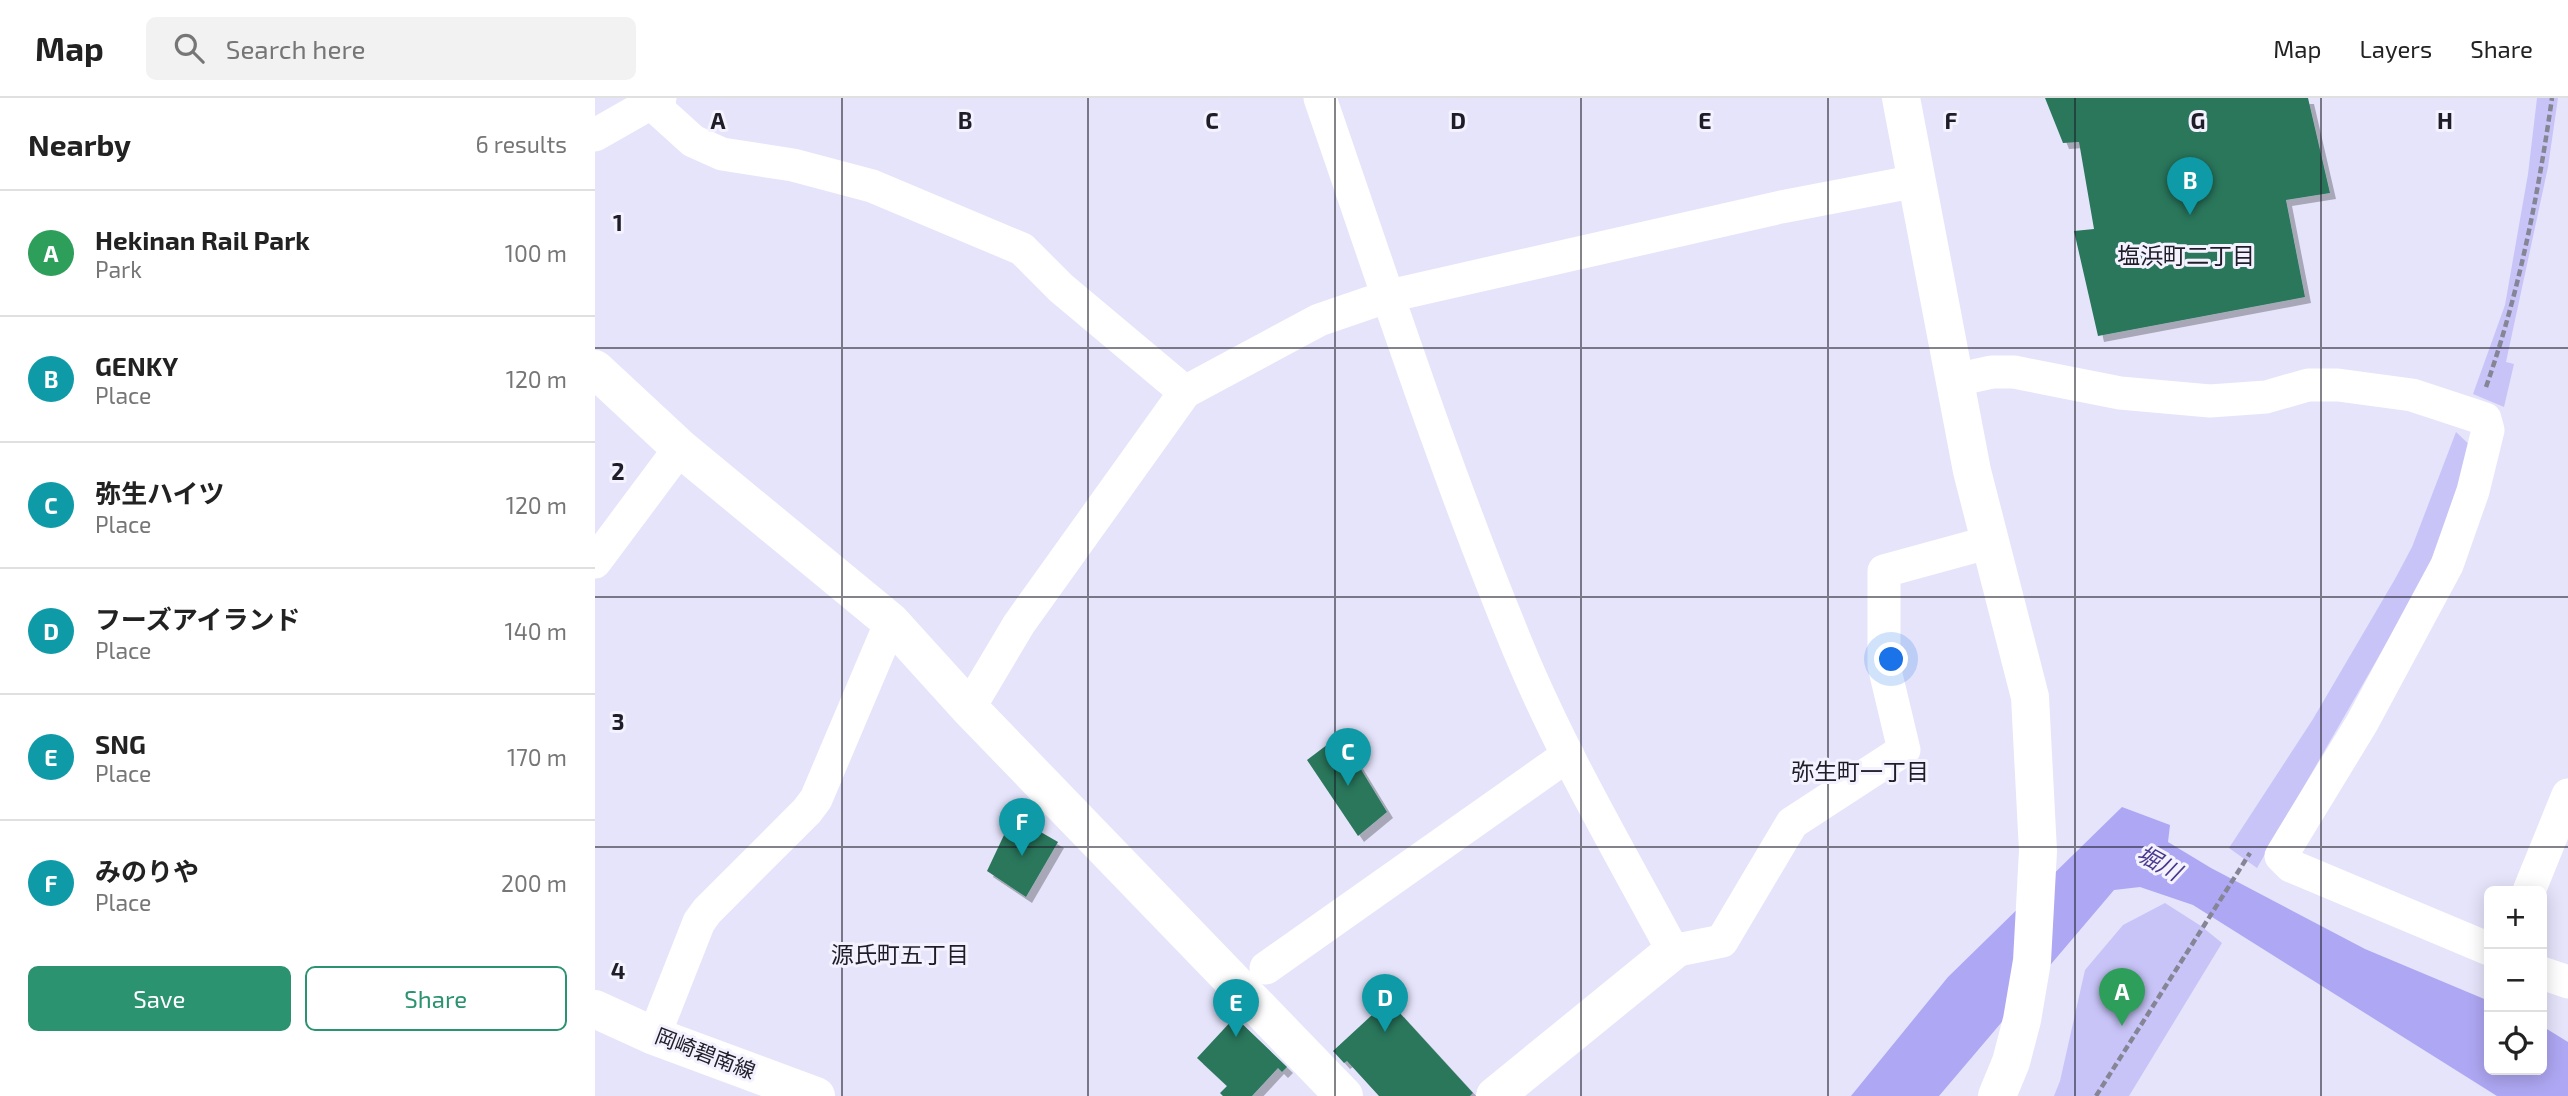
<!DOCTYPE html>
<html lang="en">
<head>
<meta charset="utf-8">
<style>
  :root { --surface:#fff; --page:#f2f2f2; --text:#222; --muted:#767676; --line:#e0e0e0; --accent:#2c9370 }
  body { margin:0; font-family:"Exo 2","Noto Sans JP",sans-serif; background:var(--page); color:var(--text) }
  .controls { position:absolute; right:21px; bottom:21px; display:grid; overflow:hidden; border-radius:10px; box-shadow:0 4px 18px #0003 }
  .controls button { width:63px; height:63px; display:grid; place-items:center; padding:0; border:0; border-bottom:2px solid var(--line); background:var(--surface); color:var(--text); font:35px sans-serif }
  .you { position:absolute; left:1297px; top:562px; width:24px; height:24px; margin:-18px; border:5px solid #fff; border-radius:50%; background:#1a73e8; box-shadow:0 0 0 10px #1a73e833 }
  .badge { display:grid; place-items:center; width:46px; height:46px; border-radius:50%; background:var(--accent); color:#fff; font-size:23px; font-weight:700 }
  .pin { position:absolute; translate:-50% -58px; filter:drop-shadow(0 2px 4px #0008) }
  .pin::after { content:''; position:absolute; top:37px; width:24px; height:21px; background:inherit; clip-path:polygon(0 0,100% 0,50% 100%) }
  .list { margin:0; padding:0; list-style:none }
  h2 { display:flex; justify-content:space-between; align-items:center; height:91px; margin:0; padding:0 28px; font-size:30px }
  h2 small { font-size:23px; font-weight:400; color:var(--muted) }
  .list li { display:grid; grid-template-columns:46px 1fr auto; gap:21px; align-items:center; box-sizing:border-box; height:126px; padding:0 28px; border-top:2px solid var(--line) }
  .list b { display:block; font-size:26px; white-space:nowrap }
  .list p { margin:0; font-size:23px; white-space:nowrap; color:var(--muted) }
  .list em { font-size:23px; font-style:normal; color:var(--muted) }
  .actions { display:flex; gap:14px; padding:21px 28px }
  .actions a { flex:1; padding:16px 0; border:2px solid var(--accent); border-radius:10px; text-align:center; font-size:24px; color:var(--accent) }
  .actions .main { background:var(--accent); color:#fff }
  .icon { flex:none; width:38px; height:38px; fill:none; stroke:currentColor; stroke-width:2; stroke-linecap:round; stroke-linejoin:round }
  .map { position:relative; flex:none; width:1973px; height:998px; overflow:hidden }
  header { display:flex; align-items:center; gap:42px; box-sizing:border-box; height:98px; padding:0 35px; background:var(--surface); border-bottom:2px solid var(--line) }
  header strong { font-size:33px }
  nav { display:flex; gap:38px; margin-inline-start:auto; font-size:24px }
  .search { width:490px; height:63px; background:var(--page); display:flex; align-items:center; gap:18px; box-sizing:border-box; padding:0 24px; border-radius:10px; color:var(--muted); font-size:26px }
  main { display:flex }
  aside { flex:1; background:var(--surface) }
  .map>svg:first-child { display:block }
  .green { fill:#c8c4f8 }
  .water { fill:#aea7f3 }
  .building { fill:#2c775c; filter:url(#shadow) }
  .lines { fill:none; stroke-linecap:round; stroke-linejoin:round }
  .path { stroke:#868596; stroke-width:4.5; stroke-dasharray:7 3.5; stroke-linecap:butt }
  .minor { stroke:#fff; stroke-width:33 }
  .tertiary { stroke:#fff; stroke-width:38 }
  .primary { stroke:#fff; stroke-width:38 }
  .grid { fill:none; stroke:#1e1d28; stroke-width:2; stroke-opacity:0.55 }
  .labels { text-anchor:middle; stroke-width:6; stroke-linejoin:round; paint-order:stroke }
  .street-label { font-size:21px; fill:#1e1d28; stroke:#f3f2fe }
  .neighbourhood-label { font-size:23px; fill:#1e1d28; stroke:#f3f2fe }
  .water-label { font-size:23px; font-style:italic; fill:#49378e; stroke:#f3f2fe }
  .grid-label { font-size:23px; text-anchor:middle; font-weight:bold; fill:#1e1d28; stroke:#f3f2fe; stroke-width:6; stroke-linejoin:round; paint-order:stroke }
</style>
</head>
<body>
<header>
<strong>Map</strong>
<div class="search"><svg class="icon" aria-label="search" viewBox="0 0 24 24"><circle cx="10" cy="10" r="6"/><path d="M15 15l6 6"/></svg>Search here</div>
<nav><a>Map</a><a>Layers</a><a>Share</a></nav>
</header>
<main>
<aside>
<h2>Nearby<small>6 results</small></h2>
<ul class="list">
<li><span class="badge" style="background:#2e9e5b">A</span><div><b>Hekinan Rail Park</b><p>Park</p></div><em>100 m</em></li>
<li><span class="badge" style="background:#0f9aa8">B</span><div><b>GENKY</b><p>Place</p></div><em>120 m</em></li>
<li><span class="badge" style="background:#0f9aa8">C</span><div><b>弥生ハイツ</b><p>Place</p></div><em>120 m</em></li>
<li><span class="badge" style="background:#0f9aa8">D</span><div><b>フーズアイランド</b><p>Place</p></div><em>140 m</em></li>
<li><span class="badge" style="background:#0f9aa8">E</span><div><b>SNG</b><p>Place</p></div><em>170 m</em></li>
<li><span class="badge" style="background:#0f9aa8">F</span><div><b>みのりや</b><p>Place</p></div><em>200 m</em></li>
</ul>
<div class="actions"><a class="main">Save</a><a>Share</a></div>
</aside>
<div class="map">
<svg width="1973" height="998" viewBox="0 0 1973 998">
  <defs>
    <filter id="shadow"><feDropShadow dx="6" dy="6" stdDeviation="0" flood-color="#0004"/></filter>
  </defs>
  <rect width="100%" height="100%" fill="#e5e4fb"/>
  <g class="green">
    <path d="M 1942,0 L 1963,0 L 1953,69 L 1911,264 L 1919,266 L 1909,309 L 1878,296 L 1910,207 L 1933,76 Z"/>
    <path d="M 1861,334 L 1878,350 L 1834,468 L 1810,513 L 1662,770 L 1634,750 L 1718,621 L 1800,481 L 1817,449 Z"/>
    <path d="M 1570,805 L 1606,828 L 1627,845 L 1534,998 L 1459,998 L 1465,983 L 1490,872 L 1528,827 Z"/>
  </g>
  <path class="water" d="M 1527,709 L 1575,727 L 1573,744 L 1616,770 L 1770,851 L 1894,903 L 1894,972 L 1947,972 L 1947,928 L 1973,944 L 1973,998 L 1902,998 L 1598,807 L 1545,789 L 1519,792 L 1344,998 L 1256,998 L 1353,879 Z"/>
  <g class="building">
    <path d="M 1450,0 L 1713,0 L 1735,95 L 1691,102 L 1710,199 L 1503,238 L 1479,133 L 1499,131 L 1484,44 L 1468,45 Z"/>
    <path d="M 745,637 L 792,714 L 763,738 L 712,662 Z"/>
    <path d="M 418,718 L 463,744 L 431,799 L 392,773 Z"/>
    <path d="M 790,905 L 800,916 L 803,913 L 878,995 L 875,998 L 784,998 L 752,963 L 749,965 L 738,953 Z"/>
    <path d="M 640,919 L 692,969 L 687,974 L 683,970 L 657,998 L 628,998 L 625,995 L 632,988 L 602,960 Z"/>
  </g>
  <g class="lines">
    <g class="path">
      <path d="M 1891,289 C 1924,195 1943,98 1957,0"/>
      <path d="M 1501,998 L 1655,755"/>
    </g>
    <g class="minor">
      <path d="M 725,0 C 789,185 849,371 924,552 C 967,656 1025,754 1078,853 L 1127,843 L 1197,725 L 1309,652 L 1289,568 L 1289,473 L 1395,444"/>
      <path d="M 56,5 L 98,43 L 127,56 L 198,67 L 277,88 L 427,151 L 466,190 L 590,294"/>
      <path d="M 0,37 L 65,0"/>
      <path d="M 1360,282 L 1397,274 L 1419,274 L 1525,295 L 1615,303 L 1671,299 L 1713,287 L 1743,287 L 1817,297 L 1890,321 L 1893,332 L 1878,393 L 1852,467 L 1767,625 L 1686,758 L 1696,768 L 1894,851"/>
      <path d="M 0,464 L 85,350"/>
      <path d="M 374,610 L 424,526 L 590,294 L 724,222 L 794,198 L 1186,109 L 1322,83"/>
      <path d="M 1934,793 L 1973,697"/>
      <path d="M 671,870 L 973,657"/>
      <path d="M 1947,875 L 1973,884"/>
      <path d="M 59,938 L 104,824 L 112,813 L 212,713 L 221,701 L 296,524"/>
    </g>
    <g class="tertiary">
      <path d="M 1306,0 L 1377,373 L 1435,599 L 1443,753 L 1437,863 L 1427,922 L 1416,964 L 1402,998"/>
      <path d="M 0,271 L 85,350 L 296,524 L 374,610 L 749,998"/>
      <path d="M 900,998 L 1078,853"/>
    </g>
    <path class="primary" d="M 0,911 L 59,938 L 221,998"/>
  </g>
  <path class="grid" d="M 247,0 L 247,998M 493,0 L 493,998M 740,0 L 740,998M 986,0 L 986,998M 1233,0 L 1233,998M 1480,0 L 1480,998M 1726,0 L 1726,998M 0,250 L 1973,250M 0,499 L 1973,499M 0,749 L 1973,749"/>
  <g class="labels">
    <g class="street-label">
      <text transform="translate(110 956) rotate(21)" y="7">岡崎碧南線</text>
    </g>
    <g class="neighbourhood-label">
      <text x="1591" y="166">塩浜町二丁目</text>
      <text x="1265" y="682">弥生町一丁目</text>
      <text x="305" y="865">源氏町五丁目</text>
    </g>
    <g class="water-label">
      <text transform="translate(1564 765) rotate(29)" y="8">堀川</text>
    </g>
  </g>
  <g class="grid-label">
    <text x="123" y="31">A</text>
    <text x="370" y="31">B</text>
    <text x="617" y="31">C</text>
    <text x="863" y="31">D</text>
    <text x="1110" y="31">E</text>
    <text x="1356" y="31">F</text>
    <text x="1603" y="31">G</text>
    <text x="1850" y="31">H</text>
    <text x="23" y="133">1</text>
    <text x="23" y="382">2</text>
    <text x="23" y="632">3</text>
    <text x="23" y="881">4</text>
  </g>
</svg>
<div class="controls">
<button>+</button>
<button>−</button>
<button><svg class="icon" aria-label="locate" viewBox="0 0 24 24"><circle cx="12" cy="12" r="6"/><path d="M12 2v4M12 18v4M2 12h4M18 12h4"/></svg></button>
</div>
<div class="you"></div>
<div class="pin badge" style="left:1527px;top:928px;background:#2e9e5b">A</div>
<div class="pin badge" style="left:1595px;top:117px;background:#0f9aa8">B</div>
<div class="pin badge" style="left:753px;top:688px;background:#0f9aa8">C</div>
<div class="pin badge" style="left:790px;top:934px;background:#0f9aa8">D</div>
<div class="pin badge" style="left:641px;top:939px;background:#0f9aa8">E</div>
<div class="pin badge" style="left:427px;top:758px;background:#0f9aa8">F</div>
</div>
</main>
</body>
</html>
